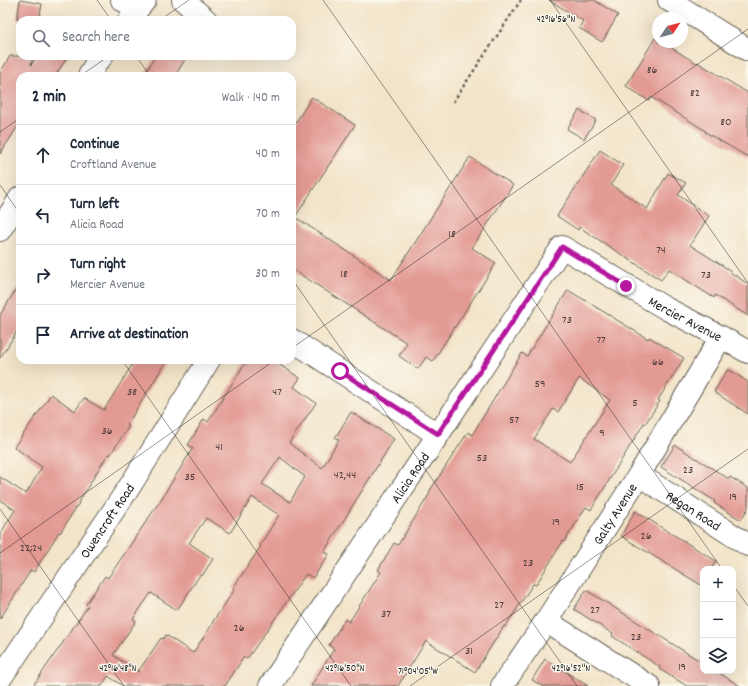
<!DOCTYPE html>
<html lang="en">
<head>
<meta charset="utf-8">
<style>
  :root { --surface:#fff; --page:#f2f2f3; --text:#1f2937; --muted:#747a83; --line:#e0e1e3 }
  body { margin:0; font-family:Dekko,sans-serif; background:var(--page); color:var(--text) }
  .controls { position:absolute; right:12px; bottom:12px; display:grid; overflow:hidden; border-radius:8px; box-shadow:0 4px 16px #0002 }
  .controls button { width:36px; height:36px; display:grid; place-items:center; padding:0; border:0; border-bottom:1px solid var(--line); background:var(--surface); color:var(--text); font:20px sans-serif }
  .compass { position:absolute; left:652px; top:12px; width:36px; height:36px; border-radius:50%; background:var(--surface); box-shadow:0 4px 16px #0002; rotate:55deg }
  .stop { position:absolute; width:12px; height:12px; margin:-9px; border:3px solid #b5179e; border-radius:50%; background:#fff }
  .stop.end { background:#b5179e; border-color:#fff; box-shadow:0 1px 4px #0008 }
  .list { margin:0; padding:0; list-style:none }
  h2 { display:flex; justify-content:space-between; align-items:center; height:52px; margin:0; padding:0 16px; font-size:17px }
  h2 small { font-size:13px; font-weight:400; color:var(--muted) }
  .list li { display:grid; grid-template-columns:26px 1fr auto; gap:12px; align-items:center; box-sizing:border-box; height:60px; padding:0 16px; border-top:1px solid var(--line) }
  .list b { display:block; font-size:15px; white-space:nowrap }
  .list p { margin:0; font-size:13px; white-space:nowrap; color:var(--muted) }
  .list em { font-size:13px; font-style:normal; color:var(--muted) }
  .icon { flex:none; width:22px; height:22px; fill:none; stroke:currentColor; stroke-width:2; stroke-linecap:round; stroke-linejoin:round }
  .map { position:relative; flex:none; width:748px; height:686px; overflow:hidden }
  .search { position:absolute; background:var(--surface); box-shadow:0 4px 16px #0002; left:16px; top:16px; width:280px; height:44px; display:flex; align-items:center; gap:10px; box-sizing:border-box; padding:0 14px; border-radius:12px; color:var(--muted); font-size:15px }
  .panel { position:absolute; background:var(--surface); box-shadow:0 4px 16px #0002; left:16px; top:72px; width:280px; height:292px; border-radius:12px }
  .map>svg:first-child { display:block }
  .building { fill:#e29a93; fill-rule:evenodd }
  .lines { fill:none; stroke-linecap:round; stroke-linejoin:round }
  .minor-casing { stroke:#676258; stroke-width:24 }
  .major-casing { stroke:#676258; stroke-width:24 }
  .path { stroke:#676258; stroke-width:2.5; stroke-dasharray:3 3; stroke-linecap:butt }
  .minor { stroke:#fff; stroke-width:22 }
  .major { stroke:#fff; stroke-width:22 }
  .route { stroke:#b5179e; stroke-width:5 }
  .ticks { fill:none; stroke:#1c1c1c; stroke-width:1; stroke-opacity:0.45 }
  .labels { text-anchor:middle; stroke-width:3; stroke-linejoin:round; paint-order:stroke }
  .number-label { font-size:12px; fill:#4e3c3a }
  .street-label { font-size:14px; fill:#1c1c1c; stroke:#fbf7ec }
  .ticks-label { font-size:10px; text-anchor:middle; fill:#1c1c1c; stroke:#fbf7ec; stroke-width:3; stroke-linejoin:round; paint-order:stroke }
</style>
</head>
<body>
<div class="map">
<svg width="748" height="686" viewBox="0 0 748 686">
  <rect width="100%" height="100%" fill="#fbf7ec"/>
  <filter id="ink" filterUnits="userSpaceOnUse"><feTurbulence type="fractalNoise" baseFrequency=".025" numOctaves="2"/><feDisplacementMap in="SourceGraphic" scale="8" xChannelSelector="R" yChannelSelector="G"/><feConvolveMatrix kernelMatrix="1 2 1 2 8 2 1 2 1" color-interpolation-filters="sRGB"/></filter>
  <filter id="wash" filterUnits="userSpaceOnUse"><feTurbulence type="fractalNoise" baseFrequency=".012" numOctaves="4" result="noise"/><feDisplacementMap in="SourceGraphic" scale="16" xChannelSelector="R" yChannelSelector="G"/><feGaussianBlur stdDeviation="0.9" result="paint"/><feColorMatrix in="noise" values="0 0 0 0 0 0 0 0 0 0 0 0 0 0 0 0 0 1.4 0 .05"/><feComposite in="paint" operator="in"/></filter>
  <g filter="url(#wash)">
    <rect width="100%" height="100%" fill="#f2e4c8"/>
    <g id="blocks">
      <g class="building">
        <path d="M 20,0 L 42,4 L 39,20 L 17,20 Z"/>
        <path d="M 549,0 L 594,0 L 618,15 L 602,42 L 579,28 L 583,21 Z"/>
        <path d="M 655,38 L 658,40 L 658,42 L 662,42 L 696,63 L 697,62 L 748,93 L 748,157 L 705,132 L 706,131 L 651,97 L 649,101 L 626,86 Z"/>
        <path d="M 10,56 L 33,56 L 31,65 L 37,56 L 68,56 L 55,76 L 20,76 L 20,123 L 0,154 L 0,73 Z"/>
        <path d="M 155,56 L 187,56 L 175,76 L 144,76 Z"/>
        <path d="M 312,97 L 355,125 L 295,217 L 391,280 L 470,157 L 513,185 L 472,248 L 496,263 L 433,361 L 426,357 L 418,369 L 399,356 L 407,343 L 292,269 L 292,128 Z"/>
        <path d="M 579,110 L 596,120 L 584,139 L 567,129 Z"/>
        <path d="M 600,150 L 623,165 L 611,185 L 647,209 L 668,173 L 686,183 L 678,195 L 709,216 L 690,245 L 731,271 L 730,272 L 748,284 L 748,316 L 715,295 L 714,298 L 669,269 L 661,280 L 579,227 L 578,230 L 557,216 Z"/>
        <path d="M 20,283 L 20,327 L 0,358 L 0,315 Z"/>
        <path d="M 568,290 L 648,339 L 649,337 L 684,358 L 658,400 L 660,401 L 645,424 L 644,423 L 591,510 L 586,507 L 564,542 L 563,541 L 536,585 L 533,584 L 505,627 L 504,626 L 475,672 L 426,641 L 398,686 L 311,686 L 334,649 L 329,645 L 345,619 L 349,622 L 381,572 L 378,570 L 394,543 L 398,545 L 430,493 L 429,492 L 468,432 L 472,435 L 522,353 L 527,356 ZM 579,378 L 610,400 L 570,462 L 534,439 L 553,409 L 558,412 Z"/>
        <path d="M 135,360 L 167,360 L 127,425 L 129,426 L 110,455 L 108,454 L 78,503 L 79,503 L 60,533 L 59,532 L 34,572 L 31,570 L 0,619 L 0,534 L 15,510 L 0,500 L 0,477 L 26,494 L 42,467 L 14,447 L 41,409 L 51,394 L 75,411 L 84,398 L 104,410 Z"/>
        <path d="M 247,360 L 272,360 L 300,378 L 294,387 L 316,403 L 289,443 L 322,468 L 339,440 L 335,438 L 351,412 L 394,439 L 324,552 L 329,554 L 313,578 L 306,574 L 247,659 L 244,657 L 225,686 L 123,686 L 108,676 L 102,686 L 33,686 L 88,606 L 86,604 L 105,576 L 108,578 L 158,504 L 193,448 L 188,445 L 204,419 L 208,422 ZM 280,457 L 305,477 L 290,502 L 262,484 ZM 252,497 L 279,515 L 260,545 L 261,546 L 233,588 L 235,589 L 212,623 L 213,623 L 193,653 L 166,635 L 163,639 L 161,638 L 138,672 L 113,655 L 136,621 L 133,619 L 151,593 L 177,610 L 200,575 L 202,576 L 213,559 L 189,543 L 206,518 L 230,533 Z"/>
        <path d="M 728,369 L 748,382 L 748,414 L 714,392 Z"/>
        <path d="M 675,445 L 729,479 L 730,477 L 748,488 L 748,508 L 741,520 L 714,503 L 715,501 L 661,467 Z"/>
        <path d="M 635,511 L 716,561 L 711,569 L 703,569 L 703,582 L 701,585 L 621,536 Z"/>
        <path d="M 586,590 L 703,663 L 703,671 L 716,671 L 740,686 L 687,686 L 659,669 L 660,667 L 612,636 L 613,634 L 574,609 Z"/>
        <path d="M 545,659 L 588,686 L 542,686 L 532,680 Z"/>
      </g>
    </g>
  </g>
  <g filter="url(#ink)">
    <use href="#blocks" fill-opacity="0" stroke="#676258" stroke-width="1"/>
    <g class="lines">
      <defs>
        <g id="minor">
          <path d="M 122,0 L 138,8"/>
          <path d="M 183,0 L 206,20"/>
          <path d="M 669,0 L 748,50"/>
          <path d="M 292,340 L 438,435"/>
          <path id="s1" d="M 639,475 L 748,545"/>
          <path d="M 546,621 L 649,686"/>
          <path id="s2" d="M 0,679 L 130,486 L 209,360"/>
          <path id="s3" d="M 270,686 L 438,435 L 562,247 L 665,308 L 721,337 L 748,352"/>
          <path id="s4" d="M 502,686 L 546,621 L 639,475 L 721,337"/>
        </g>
        <g id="major">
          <path d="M 129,20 L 145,0"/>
          <path d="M 89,76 L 96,63 L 102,56"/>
          <path d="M 0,230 L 20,198"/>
        </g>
      </defs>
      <use href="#minor" class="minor-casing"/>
      <use href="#major" class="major-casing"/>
      <path class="path" d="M 453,102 L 521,0"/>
      <use href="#minor" class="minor"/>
      <use href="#major" class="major"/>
    </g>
  </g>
  <g class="lines" filter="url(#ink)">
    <path class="route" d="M 340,371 L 438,434 L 562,247 L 626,286"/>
  </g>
  <path class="ticks" d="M 97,0 L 111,20M 323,0 L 722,569M 550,0 L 748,283M 160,20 L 189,0M 136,56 L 150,76M 80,76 L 109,56M 0,132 L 20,118M 0,185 L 20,214M 292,279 L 577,686M 292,348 L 748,29M 122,360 L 351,686M 0,509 L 124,686M 0,553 L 275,360M 733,585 L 748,606M 410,686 L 748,449"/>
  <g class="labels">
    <g class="number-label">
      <text x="652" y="73">86</text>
      <text x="695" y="96">82</text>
      <text x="726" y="125">80</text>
      <text x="452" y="237">18</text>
      <text x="661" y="253">74</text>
      <text x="344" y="277">18</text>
      <text x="706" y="278">73</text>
      <text x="567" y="323">73</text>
      <text x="601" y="343">77</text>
      <text x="658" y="365">66</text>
      <text x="540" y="387">59</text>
      <text x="132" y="395">38</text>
      <text x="277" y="395">47</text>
      <text x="635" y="406">5</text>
      <text x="514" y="423">57</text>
      <text x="107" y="434">36</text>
      <text x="602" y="436">9</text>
      <text x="219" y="450">41</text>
      <text x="482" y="461">53</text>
      <text x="688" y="473">23</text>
      <text x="345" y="478">42,44</text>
      <text x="190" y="480">35</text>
      <text x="580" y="490">15</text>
      <text x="733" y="500">19</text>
      <text x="556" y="525">19</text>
      <text x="646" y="539">26</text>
      <text x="31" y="551">22;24</text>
      <text x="528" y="566">23</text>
      <text x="499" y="608">27</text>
      <text x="595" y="613">27</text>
      <text x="386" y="617">37</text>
      <text x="239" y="631">26</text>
      <text x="636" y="640">23</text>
      <text x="469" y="654">31</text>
      <text x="682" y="670">19</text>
    </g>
    <g class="street-label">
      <text dy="5" stroke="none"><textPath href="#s3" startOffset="670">Mercier Avenue</textPath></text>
      <text dy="5" stroke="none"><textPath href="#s3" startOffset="251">Alicia Road</textPath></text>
      <text dy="5" stroke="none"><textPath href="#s1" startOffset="65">Regan Road</textPath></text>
      <text dy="5" stroke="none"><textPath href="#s4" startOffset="206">Galty Avenue</textPath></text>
      <text dy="5" stroke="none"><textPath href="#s2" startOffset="191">Owencroft Road</textPath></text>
    </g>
  </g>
  <g class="ticks-label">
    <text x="556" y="22">42°16'56"N</text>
    <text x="118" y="671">42°16'48"N</text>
    <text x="345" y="671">42°16'50"N</text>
    <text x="571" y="671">42°16'52"N</text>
    <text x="418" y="674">71°04'05"W</text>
  </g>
</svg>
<div class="controls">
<button>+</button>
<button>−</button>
<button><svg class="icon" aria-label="layers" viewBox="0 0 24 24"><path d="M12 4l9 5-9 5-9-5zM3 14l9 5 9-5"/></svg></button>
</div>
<svg class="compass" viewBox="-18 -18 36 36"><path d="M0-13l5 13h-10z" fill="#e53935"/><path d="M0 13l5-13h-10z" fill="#747a83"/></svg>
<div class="stop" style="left:340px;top:371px"></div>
<div class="stop end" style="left:626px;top:286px"></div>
<div class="search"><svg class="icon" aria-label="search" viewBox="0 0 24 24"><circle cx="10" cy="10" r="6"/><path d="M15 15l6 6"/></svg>Search here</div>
<section class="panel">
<h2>2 min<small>Walk · 140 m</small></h2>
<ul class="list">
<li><svg class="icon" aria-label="ahead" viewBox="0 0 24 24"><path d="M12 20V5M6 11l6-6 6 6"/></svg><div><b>Continue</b><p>Croftland Avenue</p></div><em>40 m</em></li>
<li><svg class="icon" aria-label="left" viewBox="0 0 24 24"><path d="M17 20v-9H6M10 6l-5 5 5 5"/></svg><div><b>Turn left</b><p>Alicia Road</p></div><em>70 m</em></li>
<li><svg class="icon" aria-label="right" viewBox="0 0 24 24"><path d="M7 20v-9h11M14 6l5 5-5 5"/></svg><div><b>Turn right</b><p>Mercier Avenue</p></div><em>30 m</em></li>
<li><svg class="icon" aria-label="arrive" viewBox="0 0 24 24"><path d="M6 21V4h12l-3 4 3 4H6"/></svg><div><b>Arrive at destination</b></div></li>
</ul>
</section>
</div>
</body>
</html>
